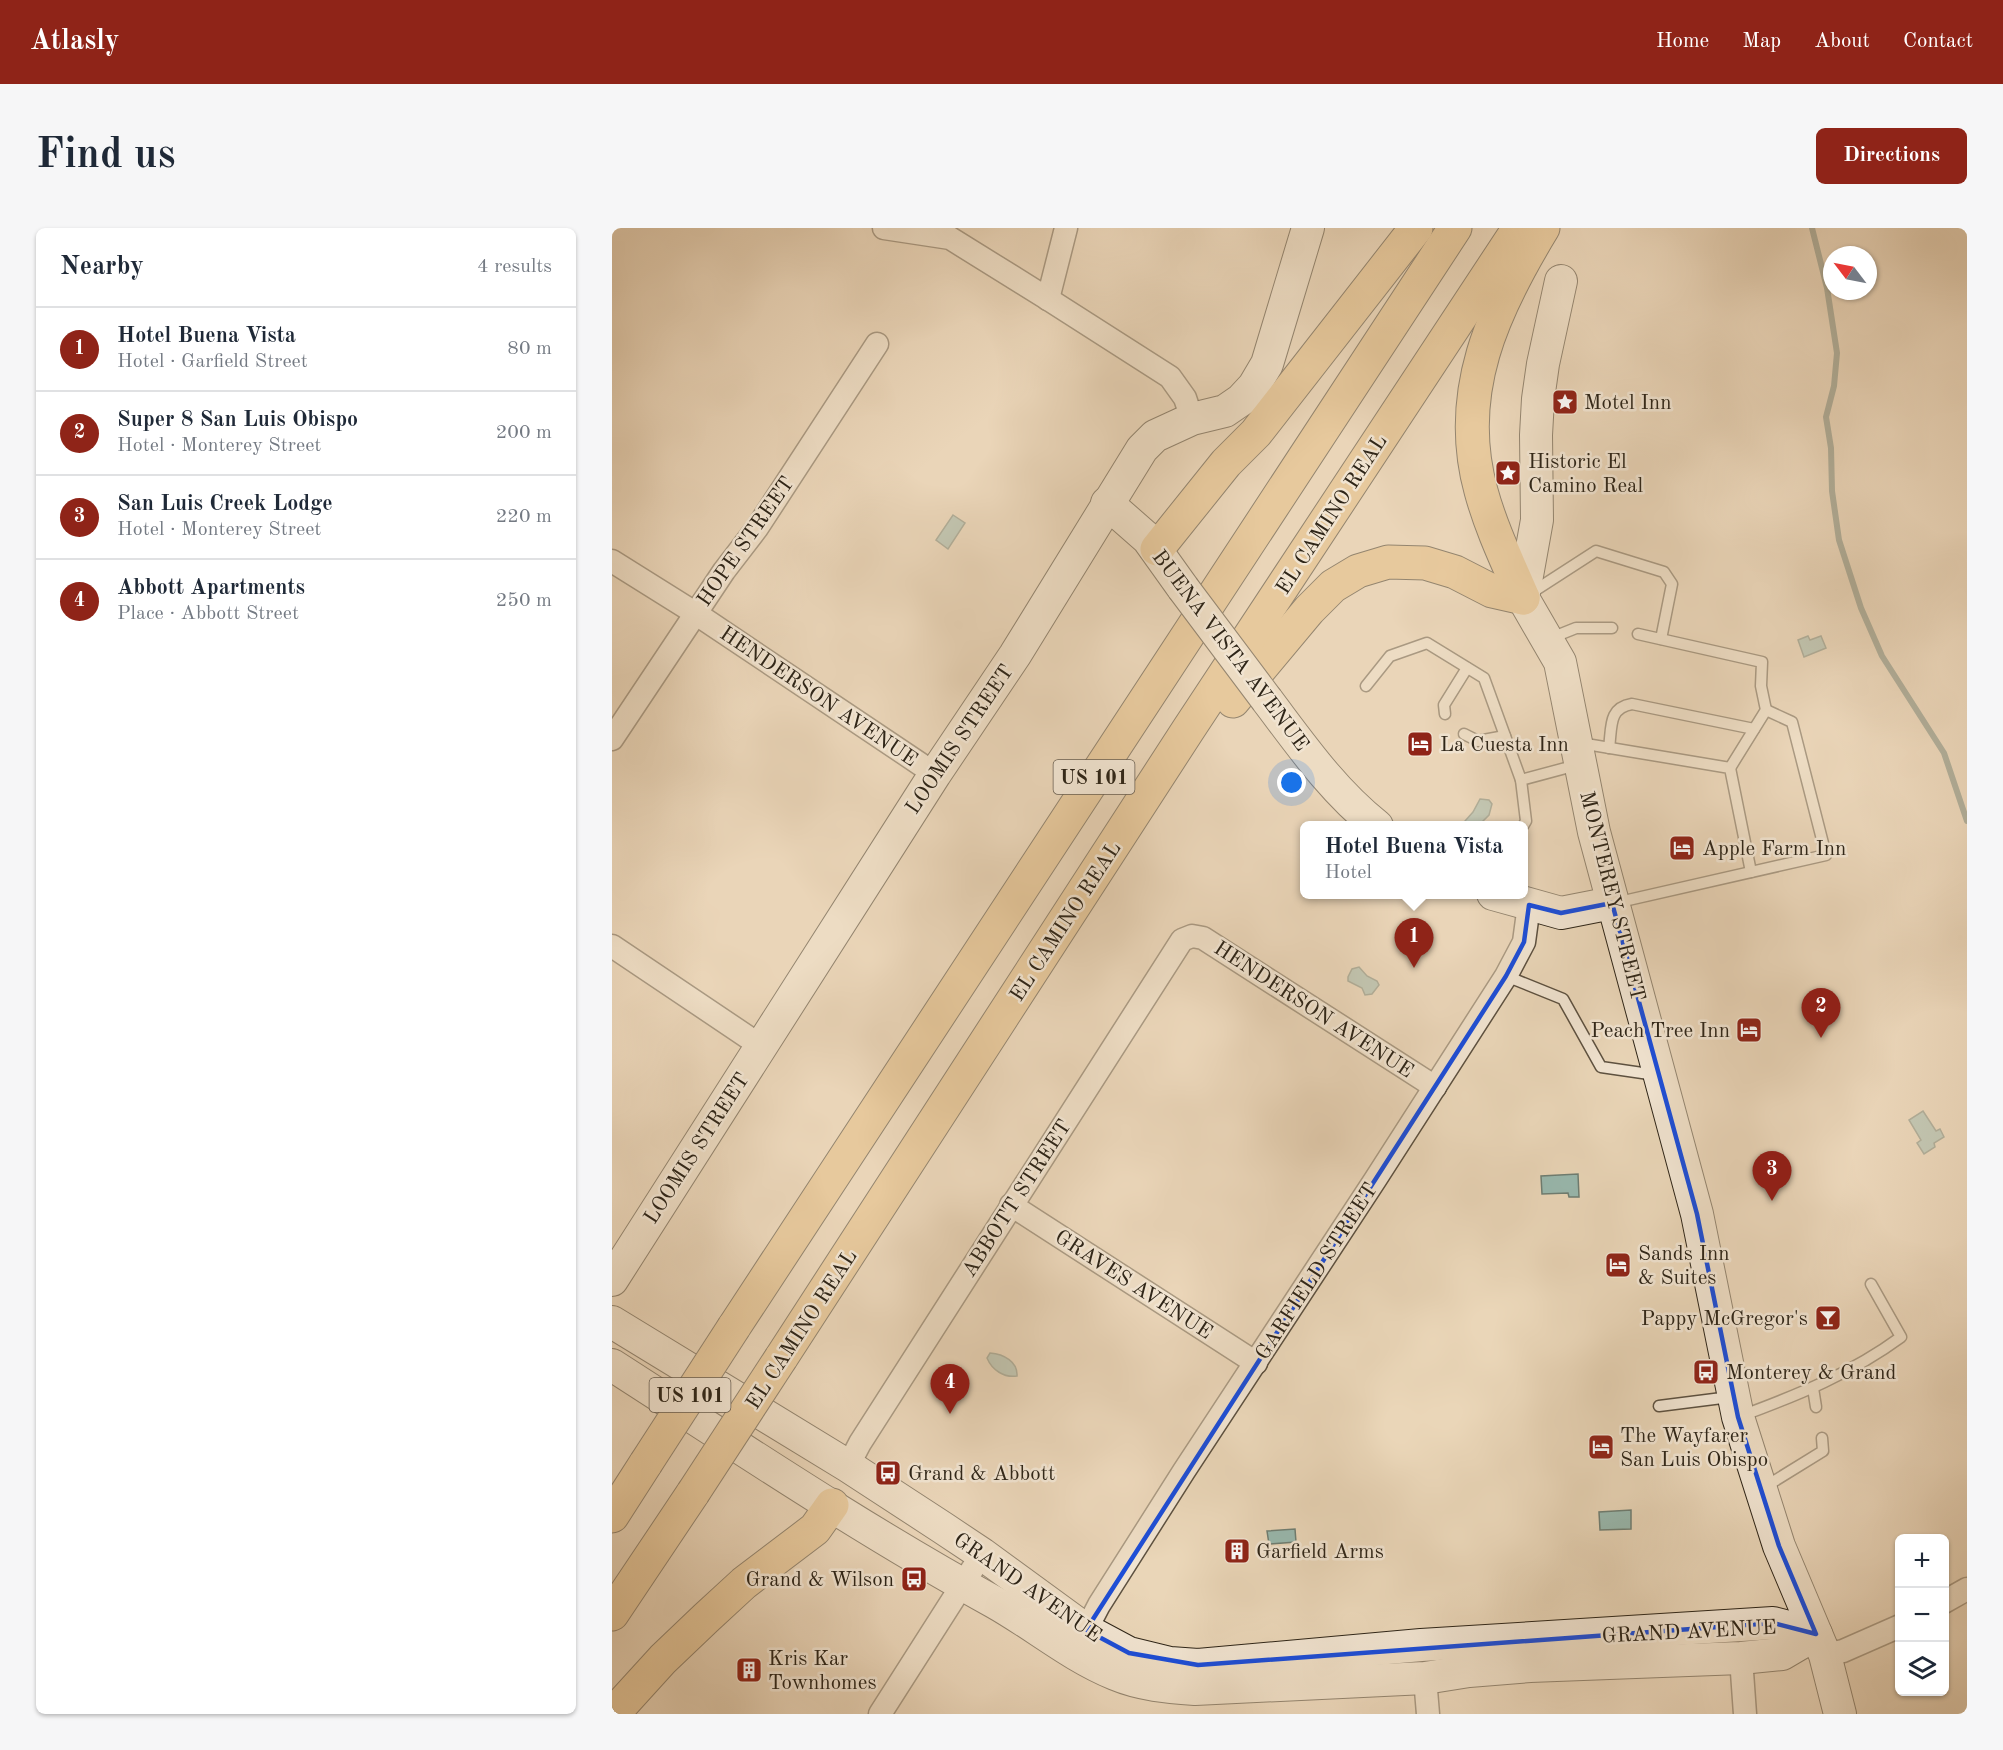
<!DOCTYPE html>
<html lang="en">
<head>
<meta charset="utf-8">
<style>
  :root { --surface:#fff; --page:#f6f6f7; --text:#1f2937; --muted:#747a83; --line:#e0e1e3; --accent:#8f2418 }
  body { margin:0; font-family:"Old Standard TT",serif; background:var(--page); color:var(--text) }
  .controls { position:absolute; right:18px; bottom:18px; display:grid; overflow:hidden; border-radius:9px; box-shadow:0 2px 4px #0004 }
  .controls button { width:54px; height:54px; display:grid; place-items:center; padding:0; border:0; border-bottom:2px solid var(--line); background:var(--surface); color:var(--text); font:30px sans-serif }
  .compass { position:absolute; left:1211px; top:18px; width:54px; height:54px; border-radius:50%; background:var(--surface); box-shadow:0 2px 4px #0004; rotate:302deg }
  .you { position:absolute; left:680px; top:555px; width:21px; height:21px; margin:-15px; border:4px solid #fff; border-radius:50%; background:#1a73e8; box-shadow:0 0 0 9px #1a73e833 }
  .badge { display:grid; place-items:center; width:39px; height:39px; border-radius:50%; background:var(--accent); color:#fff; font-size:20px; font-weight:700 }
  .pin { position:absolute; translate:-50% -50px; filter:drop-shadow(0 2px 3px #0008) }
  .pin::after { content:''; position:absolute; top:32px; width:21px; height:18px; background:inherit; clip-path:polygon(0 0,100% 0,50% 100%) }
  .popup { position:absolute; left:688px; top:593px; width:228px; height:78px; box-sizing:border-box; display:grid; place-content:center; border-radius:9px; background:var(--surface); filter:drop-shadow(0 2px 4px #0005); font-size:20px; white-space:nowrap; color:var(--muted) }
  .popup b { font-size:22px; color:var(--text) }
  .popup::after { content:''; position:absolute; left:50%; top:100%; margin-left:-12px; border:12px solid transparent; border-top-color:var(--surface) }
  .list { margin:0; padding:0; list-style:none }
  h2 { display:flex; justify-content:space-between; align-items:center; height:78px; margin:0; padding:0 24px; font-size:26px }
  h2 small { font-size:20px; font-weight:400; color:var(--muted) }
  .list li { display:grid; grid-template-columns:39px 1fr auto; gap:18px; align-items:center; box-sizing:border-box; height:84px; padding:0 24px; border-top:2px solid var(--line) }
  .list b { display:block; font-size:22px; white-space:nowrap }
  .list p { margin:0; font-size:20px; white-space:nowrap; color:var(--muted) }
  .list em { font-size:20px; font-style:normal; color:var(--muted) }
  .icon { flex:none; width:33px; height:33px; fill:none; stroke:currentColor; stroke-width:2; stroke-linecap:round; stroke-linejoin:round }
  .map { position:relative; flex:none; width:1355px; height:1486px; overflow:hidden; border-radius:9px }
  header { display:flex; align-items:center; gap:36px; box-sizing:border-box; height:84px; padding:0 30px; background:var(--accent); color:#fff }
  header strong { font-size:28px }
  nav { display:flex; gap:33px; margin-inline-start:auto; font-size:21px }
  .intro { display:flex; align-items:center; justify-content:space-between; box-sizing:border-box; height:144px; padding:0 36px }
  h1 { margin:0; font-size:42px }
  .button { padding:15px 27px; border-radius:9px; background:var(--accent); color:#fff; font-size:21px; font-weight:700 }
  main { display:flex; gap:36px; padding:0 36px }
  aside { flex:1; background:var(--surface); border-radius:9px; box-shadow:0 2px 4px #0004 }
  .map>svg:first-child { display:block }
  .water { fill:#98b9af; stroke:#6e7e73; stroke-width:1.5 }
  .lines { fill:none; stroke-linecap:round; stroke-linejoin:round }
  .stream { stroke:#6e7e73; stroke-width:6 }
  .lane-casing { stroke:#5d5140; stroke-width:13 }
  .street-casing { stroke:#5d5140; stroke-width:25 }
  .secondary-casing { stroke:#2e2518; stroke-width:34 }
  .highway-casing { stroke:#2e2518; stroke-width:35 }
  .lane { stroke:#f1e4d1; stroke-width:10 }
  .street { stroke:#f1e4d1; stroke-width:22 }
  .secondary { stroke:#f1e4d1; stroke-width:32 }
  .highway { stroke:#e5bb7c; stroke-width:33 }
  .secondary-bridge-casing { stroke:#2e2518; stroke-width:34; stroke-linecap:butt }
  .highway-bridge-casing { stroke:#2e2518; stroke-width:35; stroke-linecap:butt }
  .secondary-bridge { stroke:#f1e4d1; stroke-width:32 }
  .highway-bridge { stroke:#e5bb7c; stroke-width:33 }
  .marked { fill:none; stroke:#1d4ed8; stroke-width:4.5; stroke-linejoin:round }
  .labels { text-anchor:middle; stroke-width:5; stroke-linejoin:round; paint-order:stroke }
  .shield { fill:#f1e4d1; stroke:#685e50; stroke-width:1.5 }
  .shield-label { font-size:20px; font-weight:bold; fill:#2e2518 }
  .poi-label { font-size:21px; fill:#2e2518; stroke:#f1e4d1; text-anchor:start }
  .street-label { font-size:21px; fill:#2e2518; stroke:#f1e4d1 }
</style>
</head>
<body>
<header>
<strong>Atlasly</strong>
<nav><a>Home</a><a>Map</a><a>About</a><a>Contact</a></nav>
</header>
<div class="intro"><h1>Find us</h1><a class="button">Directions</a></div>
<main>
<aside>
<h2>Nearby<small>4 results</small></h2>
<ul class="list">
<li><span class="badge">1</span><div><b>Hotel Buena Vista</b><p>Hotel · Garfield Street</p></div><em>80 m</em></li>
<li><span class="badge">2</span><div><b>Super 8 San Luis Obispo</b><p>Hotel · Monterey Street</p></div><em>200 m</em></li>
<li><span class="badge">3</span><div><b>San Luis Creek Lodge</b><p>Hotel · Monterey Street</p></div><em>220 m</em></li>
<li><span class="badge">4</span><div><b>Abbott Apartments</b><p>Place · Abbott Street</p></div><em>250 m</em></li>
</ul>
</aside>
<div class="map">
<svg width="1355" height="1486" viewBox="0 0 1355 1486">
  <rect width="100%" height="100%" fill="#ead6b8"/>
  <filter id="stains"><feTurbulence type="fractalNoise" baseFrequency=".00333" numOctaves="4"/><feColorMatrix values="0 0 0 0 .2 0 0 0 0 .09 0 0 0 0 .02 0 0 0 .5 -.17"/></filter>
  <radialGradient id="worn" r=".72"><stop offset=".6" stop-color="#630" stop-opacity="0"/><stop offset="1" stop-color="#630" stop-opacity=".3"/></radialGradient>
  <g class="water">
    <path d="M 341,287 L 353,295 L 336,321 L 324,312 Z"/>
    <path d="M 1196,408 L 1198,412 L 1209,408 L 1214,420 L 1192,429 L 1186,412 Z"/>
    <path d="M 868,571 L 877,572 L 880,576 L 877,587 L 867,597 L 856,597 L 853,593 L 861,584 Z"/>
    <path d="M 747,739 L 755,748 L 765,753 L 767,757 L 760,766 L 753,767 L 750,760 L 736,753 L 736,749 L 740,741 Z"/>
    <path d="M 1311,883 L 1324,903 L 1328,901 L 1332,909 L 1322,915 L 1323,919 L 1312,926 L 1305,915 L 1309,912 L 1297,892 Z"/>
    <path d="M 966,946 L 967,969 L 957,969 L 956,965 L 930,966 L 929,948 Z"/>
    <path d="M 378,1125 C 392,1126 406,1134 405,1148 C 392,1150 380,1142 375,1130 Z"/>
    <path d="M 1019,1282 L 1019,1301 L 988,1302 L 987,1284 Z"/>
    <path d="M 683,1301 L 684,1314 L 657,1316 L 655,1303 Z"/>
  </g>
  <g class="lines">
    <path class="stream" d="M 1200,0 L 1215,60 L 1225,125 L 1222,158 L 1214,189 L 1219,220 L 1220,263 L 1227,312 L 1249,380 L 1270,428 L 1332,525 L 1355,593"/>
    <defs>
      <g id="lane">
        <path d="M 919,365 L 984,323 L 1052,344 L 1060,356 L 1049,411"/>
        <path d="M 1026,406 L 1150,434 L 1149,458 L 1154,482 L 1118,540"/>
        <path d="M 939,410 L 964,400 L 1000,400"/>
        <path d="M 754,458 L 778,428 L 815,415 L 872,450 L 909,552"/>
        <path d="M 833,486 L 832,477 L 855,440"/>
        <path d="M 852,506 L 866,513 L 893,508"/>
        <path d="M 968,515 L 1118,540 L 1139,644"/>
        <path d="M 997,520 C 1000,499 996,480 1020,476 L 1142,501"/>
        <path d="M 911,598 L 914,593 L 909,552 L 965,537"/>
        <path d="M 1003,675 L 1214,627 L 1180,494 L 1154,482"/>
        <path d="M 894,748 L 951,771 L 989,839 L 1044,847"/>
        <path d="M 1201,1160 L 1204,1179"/>
        <path d="M 1047,1178 L 1118,1169"/>
        <path d="M 1129,1188 C 1186,1167 1240,1145 1289,1109 L 1259,1056"/>
        <path d="M 1151,1260 L 1211,1223 L 1210,1210"/>
      </g>
      <g id="street">
        <path d="M 272,0 L 338,10 L 436,71 L 558,149 L 573,170 L 580,191"/>
        <path d="M 436,71 L 454,0"/>
        <path d="M 0,333 L 83,385 L 323,546"/>
        <path d="M 0,511 L 112,343 L 145,300 L 265,116"/>
        <path d="M 0,718 L 149,818"/>
        <path d="M 399,977 L 644,1135"/>
        <path d="M 236,1238 L 248,1215 L 570,712 L 580,708 L 591,710 L 823,859"/>
        <path d="M 1332,1374 L 1355,1361"/>
        <path d="M 474,1402 L 487,1377 L 572,1243 L 763,952 L 894,748 L 912,714 L 917,677"/>
        <path d="M 1213,1427 L 1231,1423 L 1288,1398"/>
        <path d="M 1129,1430 L 1133,1486"/>
        <path d="M 813,1450 L 816,1486"/>
        <path d="M 268,1486 L 370,1326"/>
      </g>
      <g id="secondary">
        <path d="M 949,53 L 931,136 L 926,171 L 924,207 L 925,292 L 911,370 L 948,434 L 982,604 L 1085,986 L 1126,1189 L 1167,1318 L 1213,1427 L 1228,1486"/>
        <path d="M 495,275 L 536,311 L 571,360"/>
        <path d="M 655,472 C 689,517 720,562 765,598"/>
        <path d="M 881,666 L 949,685 L 1000,675"/>
        <path d="M 0,1052 L 323,546 L 403,427 L 530,221 L 543,208 L 580,191 L 613,183 L 629,172 L 642,158 L 655,136 L 696,0"/>
        <path d="M 0,1094 L 236,1238 L 331,1300 L 370,1326 L 474,1402 L 517,1425 L 558,1435 L 586,1437 L 809,1417 L 1161,1395 L 1204,1406"/>
        <path d="M 0,1137 C 126,1218 251,1302 382,1374 C 423,1397 459,1428 503,1446 C 529,1457 556,1459 583,1461 L 813,1450 L 857,1443 L 918,1438 L 1129,1430 L 1170,1426 L 1204,1406"/>
      </g>
      <g id="highway">
        <path d="M 545,321 L 614,235 L 644,205 L 804,0"/>
        <path d="M 911,370 C 896,335 879,300 869,263 C 842,165 881,82 931,0"/>
        <path d="M 621,473 L 697,382 L 721,358 L 746,343 L 776,334 L 813,335 L 843,344 L 880,363 L 911,370"/>
        <path d="M 122,1099 L 843,0"/>
        <path d="M 169,1130 L 576,502 L 907,0"/>
        <path d="M 0,1288 L 34,1235"/>
        <path d="M 0,1386 L 81,1265"/>
        <path d="M 1,1486 L 51,1431 L 94,1390 L 132,1355 L 203,1301 L 220,1277"/>
      </g>
    </defs>
    <use href="#lane" class="lane-casing"/>
    <use href="#street" class="street-casing"/>
    <use href="#secondary" class="secondary-casing"/>
    <use href="#highway" class="highway-casing"/>
    <use href="#lane" class="lane"/>
    <use href="#street" class="street"/>
    <use href="#secondary" class="secondary"/>
    <use href="#highway" class="highway"/>
    <defs>
      <path id="secondary-bridge" d="M 571,360 L 655,472"/>
      <g id="highway-bridge">
        <path d="M 34,1235 L 122,1099"/>
        <path d="M 81,1265 L 169,1130"/>
      </g>
    </defs>
    <use href="#secondary-bridge" class="secondary-bridge-casing"/>
    <use href="#highway-bridge" class="highway-bridge-casing"/>
    <use href="#secondary-bridge" class="secondary-bridge"/>
    <use href="#highway-bridge" class="highway-bridge"/>
  </g>
  <path d="M0 0H1355V1486H0ZM 1000,675 L 1085,986 L 1126,1189 L 1167,1318 L 1204,1406 L 1161,1395 L 586,1437 L 517,1425 L 474,1402 L 894,748 L 912,714 L 917,677 L 949,685 Z" fill="#ead6b8" fill-opacity=".55" fill-rule="evenodd"/>
  <path class="marked" d="M 1000,675 L 1085,986 L 1126,1189 L 1167,1318 L 1204,1406 L 1161,1395 L 586,1437 L 517,1425 L 474,1402 L 894,748 L 912,714 L 917,677 L 949,685 Z"/>
  <defs>
    <symbol id="sight-square" viewBox="-11 -11 22 22"><rect x="-9" y="-9" width="18" height="18" rx="4" fill="#8f2418" stroke="#f1e4d1"/><path d="M0-6L1.8-2.2L6-1.7L2.9 1.2L3.7 5.4L0 3.3L-3.7 5.4L-2.9 1.2L-6-1.7L-1.8-2.2Z" fill="#fff"/></symbol>
    <symbol id="hotel-square" viewBox="-11 -11 22 22"><rect x="-9" y="-9" width="18" height="18" rx="4" fill="#8f2418" stroke="#f1e4d1"/><path d="M-6-4.5h1.5V1H6V5H4.5V3h-9V5H-6ZM-4 0a1.8 1.8 0 1 1 3.6 0ZM.5 0V-2.5h3Q6-2.5 6 0Z" fill="#fff"/></symbol>
    <symbol id="bar-square" viewBox="-11 -11 22 22"><rect x="-9" y="-9" width="18" height="18" rx="4" fill="#8f2418" stroke="#f1e4d1"/><path d="M-6-5H6L.8 .8V4.5H3.5V6h-7V4.5H-.8V.8Z" fill="#fff"/></symbol>
    <symbol id="bus-square" viewBox="-11 -11 22 22"><rect x="-9" y="-9" width="18" height="18" rx="4" fill="#8f2418" stroke="#f1e4d1"/><path d="M-5-6H5V4H4V6H2V4H-2V6H-4V4H-5ZM-3.5-4V0h7V-4ZM-3.5 1.2v1.5H-2V1.2ZM2 1.2v1.5H3.5V1.2Z" fill="#fff"/></symbol>
    <symbol id="building-square" viewBox="-11 -11 22 22"><rect x="-9" y="-9" width="18" height="18" rx="4" fill="#8f2418" stroke="#f1e4d1"/><path d="M-4-6H4V6H1V3H-1V6H-4ZM-2.5-4.3h1.7v1.8h-1.7ZM.8-4.3h1.7v1.8H.8ZM-2.5-1h1.7V.8h-1.7ZM.8-1h1.7V.8H.8Z" fill="#fff"/></symbol>
  </defs>
  <g fill-rule="evenodd">
    <use href="#sight-square" x="938" y="159" width="30" height="30"/>
    <use href="#sight-square" x="881" y="230" width="30" height="30"/>
    <use href="#hotel-square" x="793" y="501" width="30" height="30"/>
    <use href="#hotel-square" x="1055" y="605" width="30" height="30"/>
    <use href="#hotel-square" x="1122" y="787" width="30" height="30"/>
    <use href="#hotel-square" x="991" y="1022" width="30" height="30"/>
    <use href="#bar-square" x="1201" y="1075" width="30" height="30"/>
    <use href="#bus-square" x="1079" y="1129" width="30" height="30"/>
    <use href="#hotel-square" x="974" y="1204" width="30" height="30"/>
    <use href="#bus-square" x="261" y="1230" width="30" height="30"/>
    <use href="#building-square" x="610" y="1308" width="30" height="30"/>
    <use href="#bus-square" x="287" y="1336" width="30" height="30"/>
    <use href="#building-square" x="122" y="1427" width="30" height="30"/>
  </g>
  <g class="labels">
    <g class="shield">
      <rect x="441.5" y="532" width="81" height="34" rx="4.5"/>
      <rect x="37.5" y="1150" width="81" height="34" rx="4.5"/>
    </g>
    <g class="shield-label">
      <text x="482" y="556">US 101</text>
      <text x="78" y="1174">US 101</text>
    </g>
    <g class="poi-label">
      <text x="972" y="181">Motel Inn</text>
      <text x="916" y="240">Historic El<tspan x="916" dy="24">Camino Real</tspan></text>
      <text x="828" y="523">La Cuesta Inn</text>
      <text x="1090" y="627">Apple Farm Inn</text>
      <text x="1118" y="809" text-anchor="end">Peach Tree Inn</text>
      <text x="1026" y="1032">Sands Inn<tspan x="1026" dy="24">&amp; Suites</tspan></text>
      <text x="1196" y="1097" text-anchor="end">Pappy McGregor's</text>
      <text x="1114" y="1151">Monterey &amp; Grand</text>
      <text x="1008" y="1214">The Wayfarer<tspan x="1008" dy="24">San Luis Obispo</tspan></text>
      <text x="296" y="1252">Grand &amp; Abbott</text>
      <text x="644" y="1330">Garfield Arms</text>
      <text x="282" y="1358" text-anchor="end">Grand &amp; Wilson</text>
      <text x="156" y="1437">Kris Kar<tspan x="156" dy="24">Townhomes</tspan></text>
    </g>
    <g class="street-label">
      <text transform="translate(719 286) rotate(-57)" y="7">EL CAMINO REAL</text>
      <text transform="translate(133 313) rotate(-55)" y="7">HOPE STREET</text>
      <text transform="translate(619 422) rotate(53)" y="7">BUENA VISTA AVENUE</text>
      <text transform="translate(207 468) rotate(34)" y="7">HENDERSON AVENUE</text>
      <text transform="translate(347 511) rotate(-56)" y="7">LOOMIS STREET</text>
      <text transform="translate(1001 668) rotate(76)" y="7">MONTEREY STREET</text>
      <text transform="translate(453 693) rotate(-57)" y="7">EL CAMINO REAL</text>
      <text transform="translate(702 781) rotate(33)" y="7">HENDERSON AVENUE</text>
      <text transform="translate(84 920) rotate(-57)" y="7">LOOMIS STREET</text>
      <text transform="translate(404 970) rotate(-57)" y="7">ABBOTT STREET</text>
      <text transform="translate(704 1043) rotate(-57)" y="7">GARFIELD STREET</text>
      <text transform="translate(522 1056) rotate(33)" y="7">GRAVES AVENUE</text>
      <text transform="translate(189 1101) rotate(-57)" y="7">EL CAMINO REAL</text>
      <text transform="translate(416 1359) rotate(35)" y="7">GRAND AVENUE</text>
      <text transform="translate(1077 1403) rotate(-3)" y="7">GRAND AVENUE</text>
    </g>
  </g>
  <rect width="100%" height="100%" filter="url(#stains)"/>
  <rect width="100%" height="100%" fill="url(#worn)"/>
</svg>
<div class="controls">
<button>+</button>
<button>−</button>
<button><svg class="icon" aria-label="layers" viewBox="0 0 24 24"><path d="M12 4l9 5-9 5-9-5zM3 14l9 5 9-5"/></svg></button>
</div>
<svg class="compass" viewBox="-18 -18 36 36"><path d="M0-13l5 13h-10z" fill="#e53935"/><path d="M0 13l5-13h-10z" fill="#747a83"/></svg>
<div class="you"></div>
<div class="pin badge" style="left:802px;top:740px">1</div>
<div class="popup"><b>Hotel Buena Vista</b>Hotel</div>
<div class="pin badge" style="left:1209px;top:810px">2</div>
<div class="pin badge" style="left:1160px;top:973px">3</div>
<div class="pin badge" style="left:338px;top:1186px">4</div>
</div>
</main>
</body>
</html>
